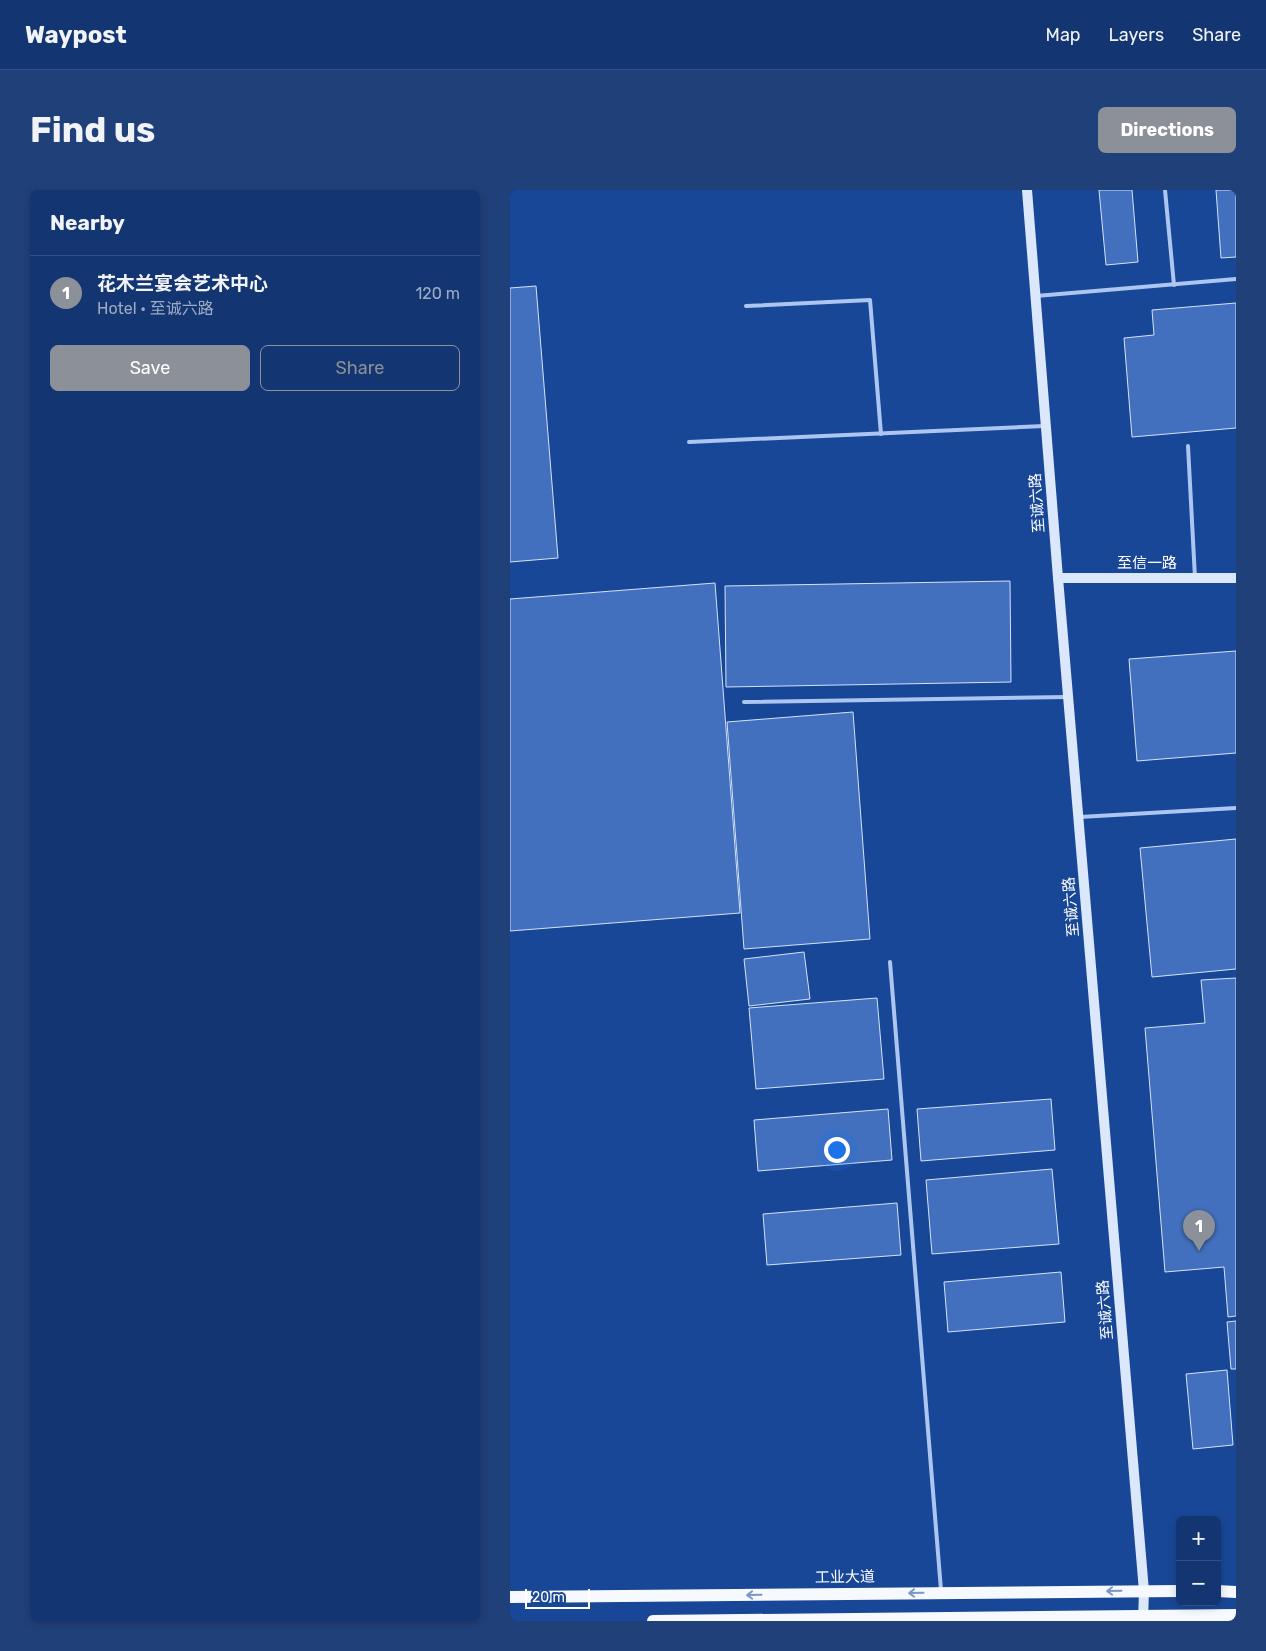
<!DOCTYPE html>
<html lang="en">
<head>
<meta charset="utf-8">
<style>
  :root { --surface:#133571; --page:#204079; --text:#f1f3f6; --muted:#9dabc3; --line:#325084; --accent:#8c9099 }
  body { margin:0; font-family:Rubik,"Noto Sans SC",sans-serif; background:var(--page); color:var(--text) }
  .controls { position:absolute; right:15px; bottom:15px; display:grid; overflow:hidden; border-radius:8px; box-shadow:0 2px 8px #0003 }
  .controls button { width:45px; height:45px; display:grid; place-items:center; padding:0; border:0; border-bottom:1px solid var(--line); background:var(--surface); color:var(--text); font:25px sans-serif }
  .scale { position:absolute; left:15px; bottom:12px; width:65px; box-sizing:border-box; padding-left:5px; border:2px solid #fff; border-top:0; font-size:14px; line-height:18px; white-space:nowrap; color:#fff; -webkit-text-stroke:4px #194797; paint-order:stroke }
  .you { position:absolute; left:326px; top:959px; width:18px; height:18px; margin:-12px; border:4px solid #fff; border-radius:50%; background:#1a73e8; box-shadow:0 0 0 8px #1a73e833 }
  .badge { display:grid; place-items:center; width:32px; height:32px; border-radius:50%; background:var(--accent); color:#fff; font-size:16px; font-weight:700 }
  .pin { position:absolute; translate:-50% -41px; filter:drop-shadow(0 1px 2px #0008) }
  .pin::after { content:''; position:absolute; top:26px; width:18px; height:15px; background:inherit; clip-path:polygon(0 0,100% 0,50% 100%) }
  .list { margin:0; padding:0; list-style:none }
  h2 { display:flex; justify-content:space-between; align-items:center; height:65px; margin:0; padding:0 20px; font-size:21px }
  h2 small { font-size:16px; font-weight:400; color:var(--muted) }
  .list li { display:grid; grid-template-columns:32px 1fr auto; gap:15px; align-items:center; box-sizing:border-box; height:75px; padding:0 20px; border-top:1px solid var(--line) }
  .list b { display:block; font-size:19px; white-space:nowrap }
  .list p { margin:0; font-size:16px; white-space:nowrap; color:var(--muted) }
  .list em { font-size:16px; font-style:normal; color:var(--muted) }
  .actions { display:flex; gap:10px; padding:15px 20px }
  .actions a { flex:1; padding:11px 0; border:1px solid var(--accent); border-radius:8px; text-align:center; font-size:18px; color:var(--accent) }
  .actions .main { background:var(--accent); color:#fff }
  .map { position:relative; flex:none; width:726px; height:1431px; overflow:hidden; border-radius:8px }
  header { display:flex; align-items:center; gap:30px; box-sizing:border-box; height:70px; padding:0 25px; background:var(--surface); border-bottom:1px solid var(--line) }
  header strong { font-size:24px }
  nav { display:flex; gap:28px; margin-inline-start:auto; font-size:18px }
  .intro { display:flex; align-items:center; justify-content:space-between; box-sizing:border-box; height:120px; padding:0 30px }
  h1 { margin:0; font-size:35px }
  .button { padding:12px 22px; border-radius:8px; background:var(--accent); color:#fff; font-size:18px; font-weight:700 }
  main { display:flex; gap:30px; padding:0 30px }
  aside { flex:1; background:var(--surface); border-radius:8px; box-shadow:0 2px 8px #0003 }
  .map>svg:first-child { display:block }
  .building { fill:#4270be; stroke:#d4e3fb }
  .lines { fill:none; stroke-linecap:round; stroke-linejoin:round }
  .lane { stroke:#adc6f0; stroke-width:4 }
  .secondary { stroke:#dbe7fb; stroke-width:10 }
  .primary { stroke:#f6f9ff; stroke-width:12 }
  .oneway { stroke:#7c97c6 }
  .labels { text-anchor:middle; stroke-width:5; stroke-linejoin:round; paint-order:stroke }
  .street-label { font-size:15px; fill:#fff; stroke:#194797 }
</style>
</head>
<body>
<header>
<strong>Waypost</strong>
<nav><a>Map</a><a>Layers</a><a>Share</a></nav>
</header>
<div class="intro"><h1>Find us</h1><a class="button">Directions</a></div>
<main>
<aside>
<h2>Nearby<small></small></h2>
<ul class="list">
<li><span class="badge">1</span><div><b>花木兰宴会艺术中心</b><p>Hotel · 至诚六路</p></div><em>120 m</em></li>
</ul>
<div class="actions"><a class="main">Save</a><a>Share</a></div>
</aside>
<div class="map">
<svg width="726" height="1431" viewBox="0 0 726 1431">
  <rect width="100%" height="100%" fill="#194797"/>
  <g class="building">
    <path d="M 589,0 L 622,0 L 628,72 L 596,75 Z"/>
    <path d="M 706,0 L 726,0 L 726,67 L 711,68 Z"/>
    <path d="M 26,96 L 48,368 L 0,372 L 0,98 Z"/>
    <path d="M 726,113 L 726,238 L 622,247 L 614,148 L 644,145 L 642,120 Z"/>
    <path d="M 500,391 L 501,492 L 216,497 L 215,396 Z"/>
    <path d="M 205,393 L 230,723 L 0,741 L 0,409 Z"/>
    <path d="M 726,461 L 726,563 L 627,571 L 619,469 Z"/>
    <path d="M 343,522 L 360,749 L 234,759 L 217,532 Z"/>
    <path d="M 726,649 L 726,779 L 642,787 L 630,658 Z"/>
    <path d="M 294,762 L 300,809 L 239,816 L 234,769 Z"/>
    <path d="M 726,788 L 726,1126 L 718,1127 L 714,1077 L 655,1082 L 635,838 L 695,833 L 691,790 Z"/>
    <path d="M 367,808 L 374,889 L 246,899 L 239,818 Z"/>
    <path d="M 541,909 L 545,960 L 411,971 L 407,919 Z"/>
    <path d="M 378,919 L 382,970 L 248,981 L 244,930 Z"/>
    <path d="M 542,979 L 549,1054 L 422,1064 L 416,990 Z"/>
    <path d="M 387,1013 L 391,1065 L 257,1075 L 253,1024 Z"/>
    <path d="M 551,1082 L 555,1132 L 438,1142 L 434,1092 Z"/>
    <path d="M 726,1131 L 726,1179 L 721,1179 L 717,1132 Z"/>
    <path d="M 717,1180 L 723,1255 L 683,1259 L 676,1184 Z"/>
  </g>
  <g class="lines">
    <g class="lane">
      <path d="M 655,0 L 664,95"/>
      <path d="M 526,106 L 726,89"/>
      <path d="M 236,116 L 360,110 L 371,244"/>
      <path d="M 179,252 L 534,236"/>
      <path d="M 678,256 L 685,388"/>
      <path d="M 234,512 L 557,507"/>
      <path d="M 570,627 L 726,618"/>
      <path d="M 380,772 L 431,1400"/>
    </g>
    <g class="secondary">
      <path d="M 517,0 L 548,388 L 634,1401 L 633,1431"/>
      <path d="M 548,388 L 726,388"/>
    </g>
    <g class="primary">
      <path d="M 707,1401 L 726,1402"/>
      <path d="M 0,1407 L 670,1401"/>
      <path d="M 143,1431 L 726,1425"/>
    </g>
  </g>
  <defs><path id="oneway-shaft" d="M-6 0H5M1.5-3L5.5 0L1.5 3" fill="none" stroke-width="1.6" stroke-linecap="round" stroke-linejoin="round" transform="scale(1.25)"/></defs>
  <g class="oneway">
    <use href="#oneway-shaft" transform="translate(604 1401) rotate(179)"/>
    <use href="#oneway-shaft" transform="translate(406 1403) rotate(179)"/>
    <use href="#oneway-shaft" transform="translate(244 1405) rotate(179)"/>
  </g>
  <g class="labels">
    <g class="street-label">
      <text transform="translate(527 313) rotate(-94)" y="5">至诚六路</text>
      <text x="637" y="378">至信一路</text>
      <text transform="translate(561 717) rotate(-95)" y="5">至诚六路</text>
      <text transform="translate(595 1120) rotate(-95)" y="5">至诚六路</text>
      <text transform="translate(335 1387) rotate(-1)" y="5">工业大道</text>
    </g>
  </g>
</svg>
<div class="controls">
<button>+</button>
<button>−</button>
</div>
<div class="scale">20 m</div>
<div class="you"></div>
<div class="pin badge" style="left:689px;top:1061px">1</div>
</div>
</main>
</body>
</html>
